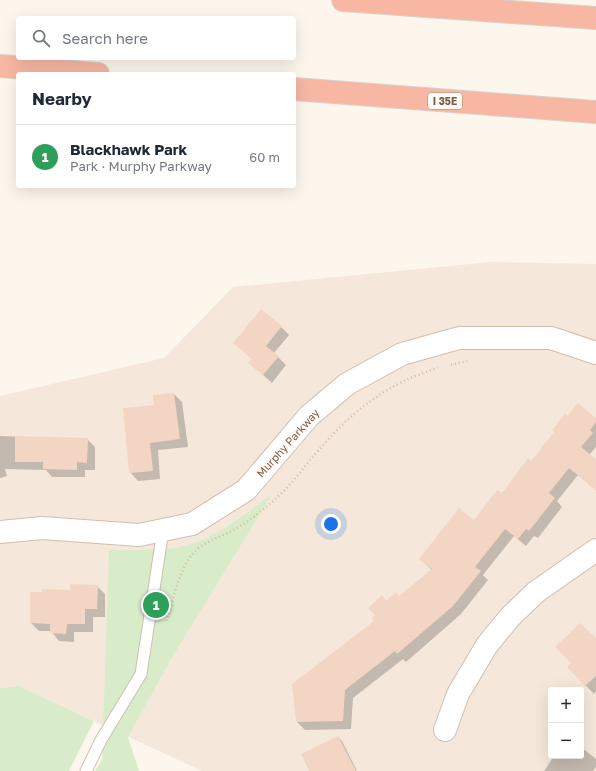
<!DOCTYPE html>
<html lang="en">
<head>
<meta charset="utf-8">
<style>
  :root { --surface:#fff; --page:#f6f6f7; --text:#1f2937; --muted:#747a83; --line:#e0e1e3; --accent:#7c3aed }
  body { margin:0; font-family:"Golos Text",sans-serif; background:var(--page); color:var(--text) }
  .controls { position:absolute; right:12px; bottom:12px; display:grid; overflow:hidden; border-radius:4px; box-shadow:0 4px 16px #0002 }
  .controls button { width:36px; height:36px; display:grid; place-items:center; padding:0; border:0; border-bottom:1px solid var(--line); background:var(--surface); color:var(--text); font:20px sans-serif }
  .you { position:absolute; left:331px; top:524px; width:14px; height:14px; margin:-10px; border:3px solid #fff; border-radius:50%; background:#1a73e8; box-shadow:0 0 0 6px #1a73e833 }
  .badge { display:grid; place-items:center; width:26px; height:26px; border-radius:50%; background:var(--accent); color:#fff; font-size:13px; font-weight:700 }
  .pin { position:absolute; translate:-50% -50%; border:2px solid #fff; box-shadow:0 1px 4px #0006 }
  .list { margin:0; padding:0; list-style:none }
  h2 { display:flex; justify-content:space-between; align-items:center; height:52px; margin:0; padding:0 16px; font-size:17px }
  h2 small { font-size:13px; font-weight:400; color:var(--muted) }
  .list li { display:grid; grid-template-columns:26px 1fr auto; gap:12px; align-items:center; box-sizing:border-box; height:64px; padding:0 16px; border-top:1px solid var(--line) }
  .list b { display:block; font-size:15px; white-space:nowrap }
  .list p { margin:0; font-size:13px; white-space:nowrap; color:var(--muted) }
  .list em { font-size:13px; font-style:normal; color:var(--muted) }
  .icon { flex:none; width:22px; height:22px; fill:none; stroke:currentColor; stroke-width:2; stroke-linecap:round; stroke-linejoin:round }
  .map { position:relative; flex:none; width:596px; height:771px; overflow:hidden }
  .search { position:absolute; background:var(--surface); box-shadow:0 4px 16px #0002; left:16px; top:16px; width:280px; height:44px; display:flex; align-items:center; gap:10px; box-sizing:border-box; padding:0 14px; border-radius:4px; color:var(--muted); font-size:15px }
  .panel { position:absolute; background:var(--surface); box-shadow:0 4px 16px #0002; left:16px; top:72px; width:280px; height:116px; border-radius:4px }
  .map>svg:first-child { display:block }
  .residential { fill:#f5e8da; fill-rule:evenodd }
  .green { fill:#d8ecc9 }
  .shadow { fill:#0003 }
  .building { fill:#f3d5c3 }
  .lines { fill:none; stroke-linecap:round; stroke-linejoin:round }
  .lane-casing { stroke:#d1beb0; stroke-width:13 }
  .street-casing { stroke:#d1beb0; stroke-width:24 }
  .highway-casing { stroke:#dad1cd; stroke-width:24 }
  .path { stroke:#d9b8a5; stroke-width:2.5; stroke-dasharray:1 3; stroke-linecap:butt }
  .lane { stroke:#fff; stroke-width:11 }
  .street { stroke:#fff; stroke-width:22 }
  .highway { stroke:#f7b7a3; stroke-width:22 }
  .labels { text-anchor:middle; stroke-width:4; stroke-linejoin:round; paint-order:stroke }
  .shield { fill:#fffaf3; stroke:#a28b7f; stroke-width:1 }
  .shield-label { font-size:10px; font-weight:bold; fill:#7a5c4d }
  .street-label { font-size:11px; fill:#7a5c4d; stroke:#fffaf3 }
</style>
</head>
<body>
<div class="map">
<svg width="596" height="771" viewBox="0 0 596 771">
  <rect width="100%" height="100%" fill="#fdf6ec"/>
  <path class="residential" d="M 490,262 L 596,264 L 596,771 L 202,771 L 19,686 L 0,688 L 0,396 L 164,358 L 233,287 ZM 551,690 L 581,690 L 581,756 L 551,756 Z"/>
  <g class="green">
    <path d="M 272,494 L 171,659 L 128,737 L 139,771 L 95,771 L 102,760 L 109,550 C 129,550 148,550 168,549 C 208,545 240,518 272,494 Z"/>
    <path d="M 19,686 L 94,721 L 69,771 L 0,771 L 0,688 Z"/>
  </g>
  <g class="shadow">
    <path d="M 281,327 L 289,335 L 274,353 L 286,365 L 272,383 L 250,363 L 253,360 L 234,343 Z"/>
    <path d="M 174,394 L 182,402 L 188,447 L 158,450 L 160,479 L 138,481 L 130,472 L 155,406 Z"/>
    <path d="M 567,418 L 596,419 L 596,447 L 589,455 L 596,460 L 596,490 L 578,475 L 557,501 L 562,507 L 538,538 L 534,536 L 526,546 L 514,536 L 483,575 L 488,580 L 461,614 L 406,662 L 403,659 L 353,698 L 351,729 L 305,730 L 297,722 L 375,621 L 382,597 L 387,602 L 400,597 L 432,570 L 420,559 L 474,522 L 532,462 Z"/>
    <path d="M 0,436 L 87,439 L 95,447 L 95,470 L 85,470 L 85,477 L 52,477 L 46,470 L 5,469 L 7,476 L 0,478 Z"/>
    <path d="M 97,586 L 105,594 L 105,617 L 93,617 L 93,632 L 74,632 L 74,642 L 59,641 L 51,631 L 39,631 L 31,623 L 71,591 Z"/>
    <path d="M 596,640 L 596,691 L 594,694 L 568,667 Z"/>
    <path d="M 338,737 L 342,741 L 357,771 L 310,771 Z"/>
    <path d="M 581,747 L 596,759 L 596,767 L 593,771 L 544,771 L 554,756 L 581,756 Z"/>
  </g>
  <g class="building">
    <path d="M 261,309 L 282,326 L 266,346 L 279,356 L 263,375 L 248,363 L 252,359 L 233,343 Z"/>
    <path d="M 174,393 L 180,439 L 150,443 L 153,471 L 129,473 L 123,408 L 154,405 L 153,395 Z"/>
    <path d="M 578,403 L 596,418 L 596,422 L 590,430 L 593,433 L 581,447 L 596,459 L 596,490 L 569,468 L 549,493 L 555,498 L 529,531 L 526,529 L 518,539 L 505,529 L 475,567 L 481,571 L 453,606 L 397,654 L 395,651 L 345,690 L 343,721 L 296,722 L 292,684 L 374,621 L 372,618 L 375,615 L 368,608 L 382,595 L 386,601 L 396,592 L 399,596 L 432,569 L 419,559 L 459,508 L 474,520 L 497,490 L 502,493 L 528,458 L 531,461 L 554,432 L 552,430 L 565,414 L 567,416 Z"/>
    <path d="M 15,436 L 88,438 L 87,463 L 77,462 L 77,470 L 43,469 L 43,462 L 15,462 Z"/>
    <path d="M 70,584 L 98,585 L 97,609 L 85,609 L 85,624 L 67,624 L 66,634 L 50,633 L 50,624 L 30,623 L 30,592 L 41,592 L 42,589 L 70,590 Z"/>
    <path d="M 580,623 L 596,638 L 596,676 L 585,686 L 567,667 L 571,663 L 555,647 Z"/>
    <path d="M 338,736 L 356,771 L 309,771 L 301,754 Z"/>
  </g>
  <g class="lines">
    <defs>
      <path id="lane" d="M 86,771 L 101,740 L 141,674 L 163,530"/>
      <g id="street">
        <path d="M 0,532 L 42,528 L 139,535 L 192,524 L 246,490 L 309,416 L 347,384 L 402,354 L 459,338 L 551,338 L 596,353"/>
        <path d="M 445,730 L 458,694 L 487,645 L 510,617 L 536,592 L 596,550"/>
      </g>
      <g id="highway">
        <path d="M 343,0 L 596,18"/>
        <path d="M 0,66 L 98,74"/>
        <path d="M 294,89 L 596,112"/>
      </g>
    </defs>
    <use href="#lane" class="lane-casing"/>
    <use href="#street" class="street-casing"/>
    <use href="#highway" class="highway-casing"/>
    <g class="path">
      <path d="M 451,365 L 467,361"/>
      <path d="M 167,621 C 173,601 178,573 191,556 C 203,540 226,536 242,525 C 252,519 262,510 271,503 C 291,486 306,464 324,444 C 356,408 391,382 438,368"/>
    </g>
    <use href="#lane" class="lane"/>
    <use href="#street" class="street"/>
    <use href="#highway" class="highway"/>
  </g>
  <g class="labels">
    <rect class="shield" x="428" y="93" width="34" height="16" rx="3"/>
    <g class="shield-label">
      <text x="445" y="105">I 35E</text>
    </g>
    <g class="street-label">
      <text transform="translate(288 443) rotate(-48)" y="4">Murphy Parkway</text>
    </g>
  </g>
</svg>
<div class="controls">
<button>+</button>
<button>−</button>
</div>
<div class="you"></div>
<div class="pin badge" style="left:156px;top:605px;background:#2e9e5b">1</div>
<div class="search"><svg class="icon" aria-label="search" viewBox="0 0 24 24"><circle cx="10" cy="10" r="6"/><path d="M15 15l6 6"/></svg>Search here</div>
<section class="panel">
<h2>Nearby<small></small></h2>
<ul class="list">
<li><span class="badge" style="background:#2e9e5b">1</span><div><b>Blackhawk Park</b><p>Park · Murphy Parkway</p></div><em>60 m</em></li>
</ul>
</section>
</div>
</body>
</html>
